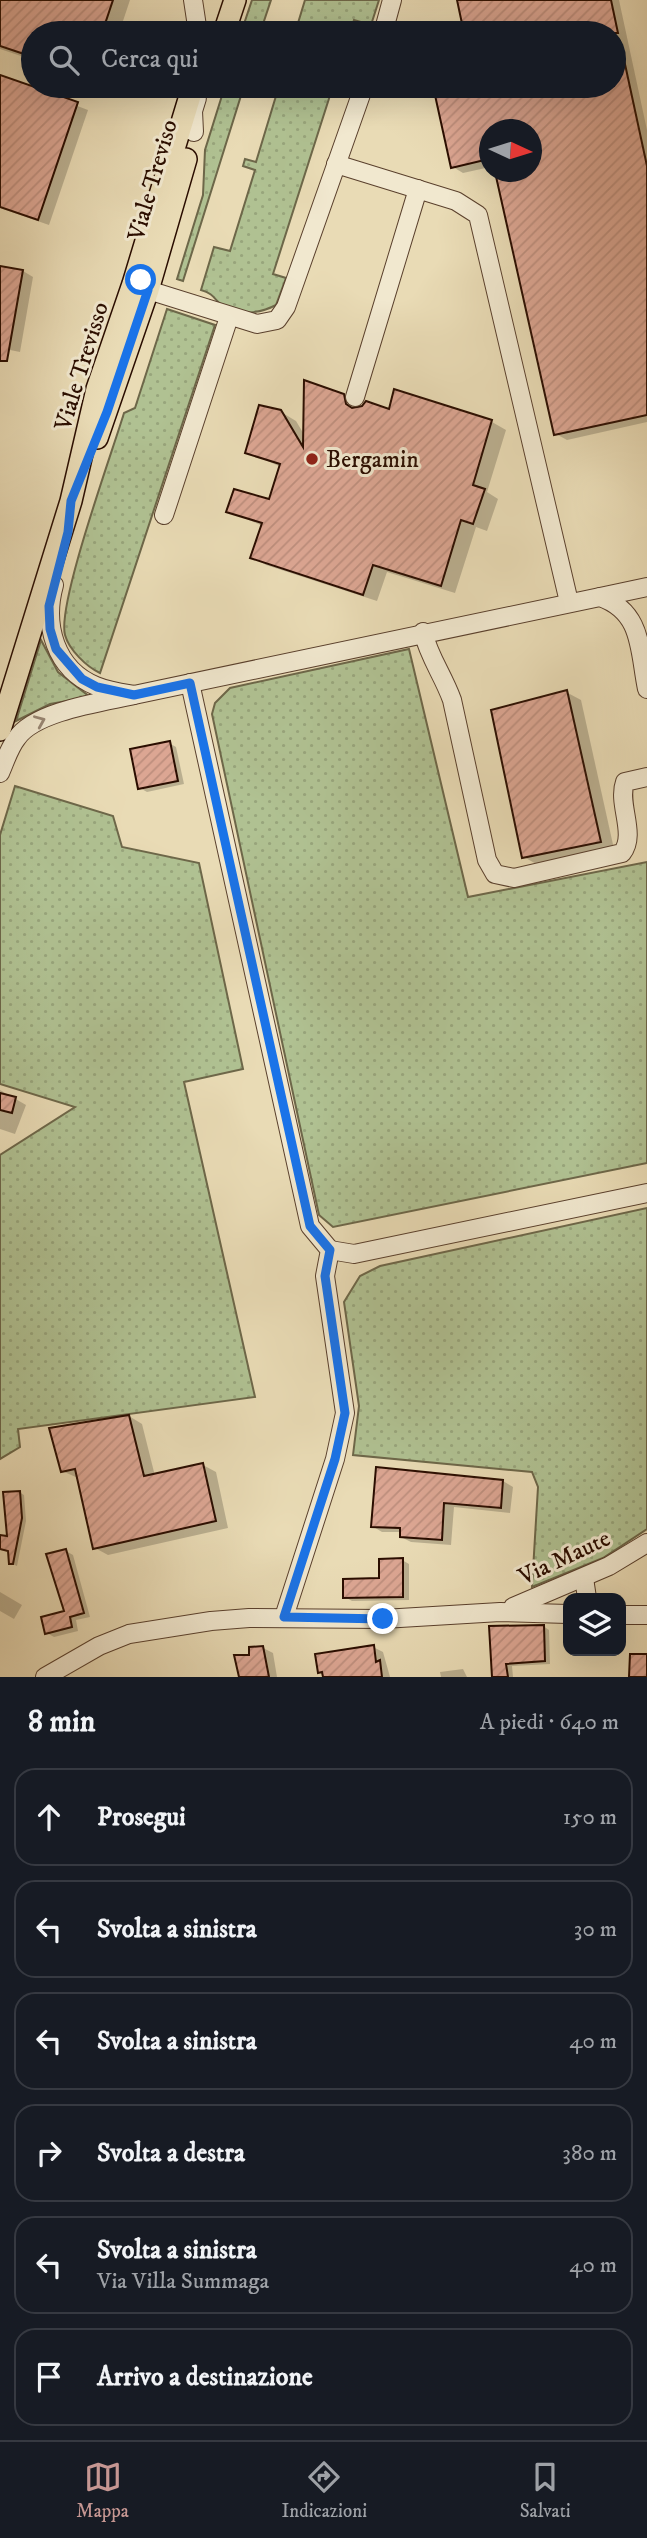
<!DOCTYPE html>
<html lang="it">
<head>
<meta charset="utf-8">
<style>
  :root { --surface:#171b24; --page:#20242c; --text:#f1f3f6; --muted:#9ea1a6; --line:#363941; --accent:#c59692 }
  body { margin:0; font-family:"IM FELL DW Pica",serif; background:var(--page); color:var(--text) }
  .controls { position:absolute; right:21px; bottom:21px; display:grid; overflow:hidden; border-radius:14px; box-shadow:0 7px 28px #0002 }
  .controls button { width:63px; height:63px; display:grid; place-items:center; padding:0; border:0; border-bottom:2px solid var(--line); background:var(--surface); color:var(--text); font:35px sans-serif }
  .compass { position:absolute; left:479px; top:119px; width:63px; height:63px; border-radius:50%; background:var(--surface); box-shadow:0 7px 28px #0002; rotate:94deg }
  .stop { position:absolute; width:21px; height:21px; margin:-16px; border:5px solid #1a73e8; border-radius:50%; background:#fff }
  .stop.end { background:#1a73e8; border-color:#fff; box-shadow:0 2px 7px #0008 }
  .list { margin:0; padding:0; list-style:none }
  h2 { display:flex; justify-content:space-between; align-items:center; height:91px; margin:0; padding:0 28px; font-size:30px }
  h2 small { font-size:23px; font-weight:400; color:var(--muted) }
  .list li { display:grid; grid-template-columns:46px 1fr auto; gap:21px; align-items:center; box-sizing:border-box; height:98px; margin:0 14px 14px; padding:0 14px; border:2px solid var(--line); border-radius:21px }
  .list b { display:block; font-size:26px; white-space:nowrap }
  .list p { margin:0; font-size:23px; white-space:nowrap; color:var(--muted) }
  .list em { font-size:23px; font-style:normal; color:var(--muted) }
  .icon { flex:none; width:38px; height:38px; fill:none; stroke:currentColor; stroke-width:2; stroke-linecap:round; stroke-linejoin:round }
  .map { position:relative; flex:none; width:647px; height:1677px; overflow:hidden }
  .search { position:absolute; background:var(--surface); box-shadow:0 7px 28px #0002; left:21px; right:21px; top:21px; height:77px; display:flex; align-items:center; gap:18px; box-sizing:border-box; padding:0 24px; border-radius:38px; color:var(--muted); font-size:26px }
  .sheet { height:763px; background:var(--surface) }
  nav { display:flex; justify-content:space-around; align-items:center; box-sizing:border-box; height:98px; border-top:2px solid var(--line); background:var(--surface); font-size:19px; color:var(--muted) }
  nav a { display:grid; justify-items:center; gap:4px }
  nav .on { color:var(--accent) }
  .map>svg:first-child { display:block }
  .grass { fill:url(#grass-dots); stroke:#6d6749; stroke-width:2 }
  .shadow { fill:#0003 }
  .building { fill:url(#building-hatch); stroke:#2a0d00; stroke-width:2 }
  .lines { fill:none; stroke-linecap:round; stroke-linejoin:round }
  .minor-casing { stroke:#5a402d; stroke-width:20 }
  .major-casing { stroke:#2a0d00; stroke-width:24 }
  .minor { stroke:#f1e8cf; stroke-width:18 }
  .major { stroke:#e9dbb5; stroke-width:21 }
  .oneway { stroke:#978572 }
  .route { stroke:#1a73e8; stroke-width:9 }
  .poi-dot { fill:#8f2418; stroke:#f1e8cf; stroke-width:2.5 }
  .labels { text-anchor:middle; stroke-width:6; stroke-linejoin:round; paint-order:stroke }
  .street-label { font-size:24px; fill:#2a0d00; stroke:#f1e8cf }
  .poi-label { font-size:24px; fill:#2a0d00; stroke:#f1e8cf; text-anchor:start }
</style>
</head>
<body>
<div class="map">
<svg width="647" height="1677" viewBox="0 0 647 1677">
  <defs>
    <pattern id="grass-dots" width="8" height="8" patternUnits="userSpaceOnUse" patternTransform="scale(1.75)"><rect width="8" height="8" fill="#b0c192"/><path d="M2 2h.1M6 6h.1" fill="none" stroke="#98a57c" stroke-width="1.8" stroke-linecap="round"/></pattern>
    <pattern id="building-hatch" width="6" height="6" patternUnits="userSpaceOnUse" patternTransform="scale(1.75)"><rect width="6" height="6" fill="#dca693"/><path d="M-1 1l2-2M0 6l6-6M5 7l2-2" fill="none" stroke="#bd8e7d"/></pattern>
  </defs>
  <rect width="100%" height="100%" fill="#e9dbb5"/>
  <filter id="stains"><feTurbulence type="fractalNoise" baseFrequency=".00286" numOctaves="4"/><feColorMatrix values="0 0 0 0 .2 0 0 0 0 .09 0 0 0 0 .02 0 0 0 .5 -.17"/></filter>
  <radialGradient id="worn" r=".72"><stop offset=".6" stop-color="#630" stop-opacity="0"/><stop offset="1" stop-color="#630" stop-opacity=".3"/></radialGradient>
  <g class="grass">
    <path d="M 252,0 L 271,0 L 260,33 L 241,33 Z"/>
    <path d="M 305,0 L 379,0 L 371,25 L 354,20 L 350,33 L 295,33 Z"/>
    <path d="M 225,86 L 244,86 L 183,281 L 177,279 L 203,195 L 205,150 Z"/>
    <path d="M 279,86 L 333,86 L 273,274 L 286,278 L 276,305 C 261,313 240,316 224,307 C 214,300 215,294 201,290 L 214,247 L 230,251 L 255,170 L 243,166 L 245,159 L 256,162 Z"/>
    <path d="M 167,309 L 215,325 L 100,673 C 87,667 69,650 65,635 C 57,604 112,453 124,413 L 135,408 Z"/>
    <path d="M 41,640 L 58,672 L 90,697 L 50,704 L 16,721 Z"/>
    <path d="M 409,649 L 468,897 L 647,862 L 647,1163 L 333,1227 L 319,1215 L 212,714 L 215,703 L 230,688 Z"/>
    <path d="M 15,786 L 113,816 L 122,847 L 199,863 L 243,1069 L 184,1082 L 255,1397 L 18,1429 L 20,1447 L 0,1459 L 0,1155 L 75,1107 L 0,1084 L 0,835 Z"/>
    <path d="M 647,1208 L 647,1529 L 603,1558 L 532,1587 L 538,1487 L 532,1472 L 353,1455 L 359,1406 L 344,1302 L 360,1276 L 380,1266 Z"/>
  </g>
  <g class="shadow">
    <path d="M 0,0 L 130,0 L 119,33 L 33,33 L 33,60 L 0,49 Z"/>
    <path d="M 459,0 L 619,0 L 647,130 L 647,422 L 567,440 L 556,434 L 497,172 L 532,172 L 532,130 L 490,130 L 490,167 L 463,173 L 453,167 L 435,86 L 614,86 L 614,33 L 441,33 L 465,28 Z"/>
    <path d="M 0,77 L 88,110 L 49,225 L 0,208 Z"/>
    <path d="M 0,268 L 23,271 L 33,277 L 20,352 L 0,348 Z"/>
    <path d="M 396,391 L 492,422 L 506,430 L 487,492 L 498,499 L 487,531 L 476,527 L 455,593 L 387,572 L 377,601 L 266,565 L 252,557 L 263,526 L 228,511 L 270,502 L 281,467 L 247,452 L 281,412 L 296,421 L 305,436 L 343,395 L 358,404 L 359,408 L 390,411 Z"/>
    <path d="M 566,692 L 581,700 L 614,849 L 538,865 L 524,857 Z"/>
    <path d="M 169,743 L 176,747 L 184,784 L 147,792 L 140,788 Z"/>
    <path d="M 0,1090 L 26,1105 L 15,1134 L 0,1129 Z"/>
    <path d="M 129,1416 L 142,1424 L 155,1476 L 203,1465 L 216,1472 L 228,1528 L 108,1555 L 95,1548 L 78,1478 L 62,1471 Z"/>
    <path d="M 378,1469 L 503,1481 L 513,1487 L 510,1513 L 454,1507 L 451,1545 L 411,1542 L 401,1537 L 402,1532 L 382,1532 L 372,1526 Z"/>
    <path d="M 19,1492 L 24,1495 L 26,1521 L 17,1566 L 10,1563 L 10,1552 L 0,1550 L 0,1537 L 9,1539 Z"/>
    <path d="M 66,1551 L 73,1555 L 90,1617 L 76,1620 L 78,1631 L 54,1637 L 47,1633 L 66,1612 Z"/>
    <path d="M 402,1560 L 409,1564 L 409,1600 L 352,1601 L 345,1597 L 381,1580 Z"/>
    <path d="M 0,1592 L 22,1605 L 14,1619 L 0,1611 Z"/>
    <path d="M 543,1626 L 549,1630 L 550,1664 L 512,1666 L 513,1677 L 494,1677 L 491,1628 Z"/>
    <path d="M 373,1647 L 383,1652 L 390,1677 L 323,1677 L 317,1656 Z"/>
    <path d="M 263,1648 L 273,1653 L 277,1677 L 241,1677 L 251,1656 Z"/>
    <path d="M 463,1669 L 467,1677 L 441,1677 L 440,1672 Z"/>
  </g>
  <g class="building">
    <path d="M 0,0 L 113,0 L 102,33 L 33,33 L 33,57 L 0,46 Z"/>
    <path d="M 457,0 L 611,0 L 618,33 L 464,33 Z"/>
    <path d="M 620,41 L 647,166 L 647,415 L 554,435 L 495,172 L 531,172 L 531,130 L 489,130 L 489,159 L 451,168 L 433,86 L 614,86 L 614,42 Z"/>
    <path d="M 0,75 L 78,102 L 38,220 L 0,207 Z"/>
    <path d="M 0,266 L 23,270 L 7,361 L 0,361 Z"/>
    <path d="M 304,380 L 344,394 L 346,404 L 352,408 L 362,406 L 366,401 L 389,409 L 394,389 L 492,420 L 473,485 L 485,489 L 473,524 L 461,520 L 441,586 L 373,565 L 363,595 L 250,558 L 262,523 L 226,512 L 234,489 L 269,499 L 280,464 L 245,453 L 259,405 L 281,410 L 303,447 Z"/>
    <path d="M 567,690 L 601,842 L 522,858 L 491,710 Z"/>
    <path d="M 170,741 L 178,781 L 138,789 L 130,749 Z"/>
    <path d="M 0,1093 L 16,1097 L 12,1113 L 0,1110 Z"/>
    <path d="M 129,1415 L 144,1476 L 203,1463 L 216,1521 L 93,1549 L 75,1469 L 61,1472 L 49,1428 Z"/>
    <path d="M 376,1467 L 503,1480 L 501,1508 L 444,1503 L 442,1540 L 400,1537 L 400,1528 L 371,1527 Z"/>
    <path d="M 20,1491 L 22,1518 L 13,1564 L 9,1564 L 8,1551 L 0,1549 L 0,1535 L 7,1536 L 3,1492 Z"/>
    <path d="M 66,1549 L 84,1613 L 70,1617 L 72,1627 L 45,1634 L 41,1617 L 64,1611 L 46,1554 Z"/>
    <path d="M 403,1558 L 403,1597 L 343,1598 L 343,1579 L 379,1578 L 379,1559 Z"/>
    <path d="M 544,1625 L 545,1661 L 506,1664 L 508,1677 L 492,1677 L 489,1626 Z"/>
    <path d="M 374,1645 L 376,1662 L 380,1660 L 382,1677 L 323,1677 L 322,1672 L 318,1673 L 315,1654 Z"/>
    <path d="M 263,1646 L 269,1677 L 239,1677 L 234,1655 L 249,1655 L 249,1647 Z"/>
    <path d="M 630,1654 L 647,1654 L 647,1677 L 629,1677 Z"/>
  </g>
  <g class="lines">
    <defs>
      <g id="minor">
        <path d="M 193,0 L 198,33"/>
        <path d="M 383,33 L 392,0"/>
        <path d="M 194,132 L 193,111 L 197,98"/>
        <path d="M 336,164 L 456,201 L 478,215 L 569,602"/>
        <path d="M 148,290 L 257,324 L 277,320 L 286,307 L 364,86"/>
        <path d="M 355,397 L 418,189"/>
        <path d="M 164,515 L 229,317"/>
        <path d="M 600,597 L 647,587"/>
        <path d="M 423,632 C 429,657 443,675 452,700 L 487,860 L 495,874 L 514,878 L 622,853 C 637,834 617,804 625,782 L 647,777"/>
        <path d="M 190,683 L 310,1226 L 330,1250 L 325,1276 L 345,1413 L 335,1459 L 284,1617"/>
        <path d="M 134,695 L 600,597 C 643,612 639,650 647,689"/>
        <path d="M 0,773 C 5,762 9,748 17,738 C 35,711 103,702 134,695 C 122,693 108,691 96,686 C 55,669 43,625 54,585"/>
        <path d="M 330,1250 L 354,1254 L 647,1193"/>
        <path d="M 584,1578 L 587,1598"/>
        <path d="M 513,1607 L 609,1566 L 647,1543"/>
        <path d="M 621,1615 L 647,1615"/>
        <path d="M 45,1677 L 99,1646 L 129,1634 L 211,1621 L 249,1618 L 383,1619 L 500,1612 L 568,1614"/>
      </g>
      <g id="major">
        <path d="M 224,33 L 235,0"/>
        <path d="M 97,438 L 148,290 L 186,159"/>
        <path d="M 0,730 L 71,501 L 97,389 L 133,284 L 193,86"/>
      </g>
    </defs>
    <use href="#minor" class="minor-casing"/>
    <use href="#major" class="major-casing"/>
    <use href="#minor" class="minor"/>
    <use href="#major" class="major"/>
  </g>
  <defs><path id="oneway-chevron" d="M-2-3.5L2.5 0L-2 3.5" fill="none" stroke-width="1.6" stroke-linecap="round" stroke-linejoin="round" transform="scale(1.75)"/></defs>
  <use class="oneway" href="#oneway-chevron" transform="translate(40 721) rotate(-23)"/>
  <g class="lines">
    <path class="route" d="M 141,280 L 148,290 L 107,412 L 71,501 L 68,532 L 49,606 L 50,629 L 56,649 L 82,679 L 97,687 L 134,695 L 190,683 L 310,1226 L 330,1250 L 325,1276 L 345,1413 L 335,1459 L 284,1617 L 383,1619"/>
  </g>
  <circle class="poi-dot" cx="312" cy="459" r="7"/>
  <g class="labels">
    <g class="street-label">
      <text transform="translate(152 180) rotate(-74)" y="8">Viale Treviso</text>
      <text transform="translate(81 366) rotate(-73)" y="8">Viale Trevisso</text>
      <text transform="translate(564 1557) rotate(-25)" y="8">Via Maute</text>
    </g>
    <g class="poi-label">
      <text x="326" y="467">Bergamin</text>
    </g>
  </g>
  <rect width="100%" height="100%" filter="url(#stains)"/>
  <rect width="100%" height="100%" fill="url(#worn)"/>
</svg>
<div class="controls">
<button><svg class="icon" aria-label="layers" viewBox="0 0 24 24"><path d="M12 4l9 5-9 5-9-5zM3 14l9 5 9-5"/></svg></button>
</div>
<svg class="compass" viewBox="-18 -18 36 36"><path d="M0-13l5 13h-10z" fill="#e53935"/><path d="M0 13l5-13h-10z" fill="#9ea1a6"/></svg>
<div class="stop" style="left:141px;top:280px"></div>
<div class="stop end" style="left:383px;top:1619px"></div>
<div class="search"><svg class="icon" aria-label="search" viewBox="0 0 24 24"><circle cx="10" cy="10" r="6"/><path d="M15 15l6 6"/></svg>Cerca qui</div>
</div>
<section class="sheet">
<h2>8 min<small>A piedi · 640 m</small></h2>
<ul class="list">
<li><svg class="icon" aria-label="ahead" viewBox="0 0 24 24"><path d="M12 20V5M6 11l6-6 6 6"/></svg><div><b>Prosegui</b></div><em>150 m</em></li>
<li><svg class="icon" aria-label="left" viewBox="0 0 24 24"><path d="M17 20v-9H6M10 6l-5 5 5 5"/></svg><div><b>Svolta a sinistra</b></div><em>30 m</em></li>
<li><svg class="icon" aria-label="left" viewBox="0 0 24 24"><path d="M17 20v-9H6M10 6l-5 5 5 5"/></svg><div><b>Svolta a sinistra</b></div><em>40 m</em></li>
<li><svg class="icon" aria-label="right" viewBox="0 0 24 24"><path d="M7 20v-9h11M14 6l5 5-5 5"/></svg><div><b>Svolta a destra</b></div><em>380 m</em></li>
<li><svg class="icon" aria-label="left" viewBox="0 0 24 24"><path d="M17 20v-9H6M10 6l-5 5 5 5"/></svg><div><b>Svolta a sinistra</b><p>Via Villa Summaga</p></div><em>40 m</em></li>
<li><svg class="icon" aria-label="arrive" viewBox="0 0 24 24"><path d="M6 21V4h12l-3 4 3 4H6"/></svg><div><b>Arrivo a destinazione</b></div></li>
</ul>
</section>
<nav>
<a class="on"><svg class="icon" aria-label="map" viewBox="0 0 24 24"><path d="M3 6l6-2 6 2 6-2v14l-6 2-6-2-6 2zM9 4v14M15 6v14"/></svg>Mappa</a>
<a><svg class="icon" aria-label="directions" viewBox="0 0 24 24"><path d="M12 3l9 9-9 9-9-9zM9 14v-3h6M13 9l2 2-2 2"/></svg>Indicazioni</a>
<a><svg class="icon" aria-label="saved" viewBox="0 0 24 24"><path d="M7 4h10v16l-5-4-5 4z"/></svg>Salvati</a>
</nav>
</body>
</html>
